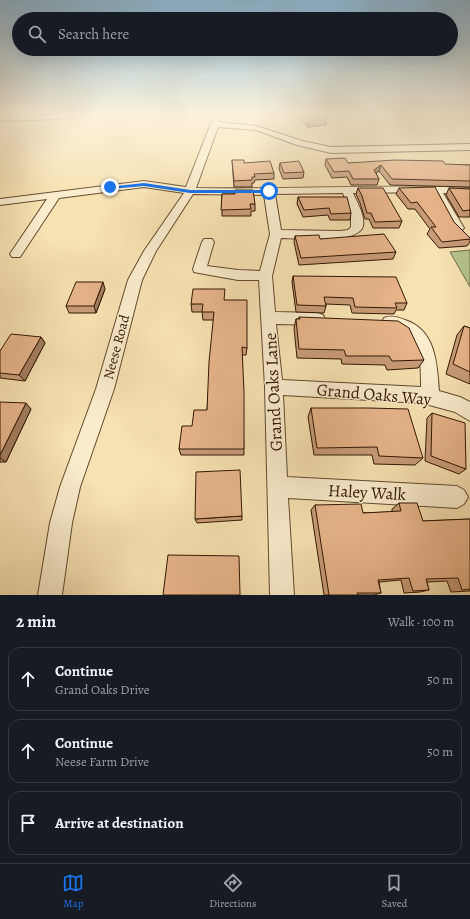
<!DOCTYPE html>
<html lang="en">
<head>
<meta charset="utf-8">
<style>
  :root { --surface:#171b24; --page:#242831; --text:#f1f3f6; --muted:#9ea1a6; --line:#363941; --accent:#1a73e8 }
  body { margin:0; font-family:Alegreya,serif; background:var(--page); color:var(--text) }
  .stop { position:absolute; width:12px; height:12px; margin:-9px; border:3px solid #1a73e8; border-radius:50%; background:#fff }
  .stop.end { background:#1a73e8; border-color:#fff; box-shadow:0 1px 4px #0008 }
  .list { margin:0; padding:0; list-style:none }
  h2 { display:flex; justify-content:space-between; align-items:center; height:52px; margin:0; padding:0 16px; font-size:17px }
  h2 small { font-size:13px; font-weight:400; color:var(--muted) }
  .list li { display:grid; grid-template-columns:26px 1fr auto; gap:12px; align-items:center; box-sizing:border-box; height:64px; margin:0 8px 8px; padding:0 8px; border:1px solid var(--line); border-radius:12px }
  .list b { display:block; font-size:15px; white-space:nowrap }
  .list p { margin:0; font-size:13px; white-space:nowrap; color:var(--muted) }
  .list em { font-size:13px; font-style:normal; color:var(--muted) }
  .icon { flex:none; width:22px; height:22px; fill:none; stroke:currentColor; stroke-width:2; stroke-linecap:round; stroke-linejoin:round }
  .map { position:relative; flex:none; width:470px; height:595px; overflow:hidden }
  .search { position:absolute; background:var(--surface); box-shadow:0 4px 16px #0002; left:12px; right:12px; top:12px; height:44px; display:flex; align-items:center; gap:10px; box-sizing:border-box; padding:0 14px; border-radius:22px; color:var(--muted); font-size:15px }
  .sheet { height:268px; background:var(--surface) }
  nav { display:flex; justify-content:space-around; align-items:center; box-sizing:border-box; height:56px; border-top:1px solid var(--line); background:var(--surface); font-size:11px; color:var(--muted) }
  nav a { display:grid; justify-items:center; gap:2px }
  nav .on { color:var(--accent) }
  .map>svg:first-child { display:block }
  .green { fill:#b6c491; stroke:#746e4a }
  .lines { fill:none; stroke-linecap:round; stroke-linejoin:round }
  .minor-casing { stroke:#634a2e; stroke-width:2 }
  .minor { fill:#faeccd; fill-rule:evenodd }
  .wall { fill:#c89c78; stroke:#321702 }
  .shaded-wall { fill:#a27f61; stroke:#321702 }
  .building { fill:#e8b58b; stroke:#321702 }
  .route { fill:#1a73e8 }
  .labels { text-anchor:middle; stroke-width:3; stroke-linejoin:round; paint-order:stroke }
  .street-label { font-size:14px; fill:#321702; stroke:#faeccd }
  .near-street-label { font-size:17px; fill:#321702; stroke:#faeccd }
</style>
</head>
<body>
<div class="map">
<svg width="470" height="595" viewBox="0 0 470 595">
  <rect width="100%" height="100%" fill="#f7e2b2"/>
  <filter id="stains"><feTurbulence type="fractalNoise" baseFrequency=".005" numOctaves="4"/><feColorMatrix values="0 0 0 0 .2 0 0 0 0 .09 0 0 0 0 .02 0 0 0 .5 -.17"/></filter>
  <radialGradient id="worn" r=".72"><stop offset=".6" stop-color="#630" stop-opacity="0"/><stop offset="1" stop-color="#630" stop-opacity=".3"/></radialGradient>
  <path class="green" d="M 470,250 L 470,287 L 450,252 Z"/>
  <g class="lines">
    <defs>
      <g id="minor">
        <path d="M 65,113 L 78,113 L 58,119 L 0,121 L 0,117 L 58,115 Z"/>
        <path d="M 215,113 L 223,113 L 219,122 L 257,126 L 302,141 L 331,147 L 470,144 L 470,150 L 331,153 L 297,145 L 256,130 L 218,127 L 196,188 C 288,190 378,184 470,188 L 470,194 L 443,193 L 464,228 L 462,230 L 454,230 L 452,228 L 433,192 L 353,193 C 357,202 365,215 363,226 C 358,245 297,238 281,238 L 272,276 L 275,312 L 318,313 L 323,315 L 325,319 L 323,323 L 318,325 L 276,324 L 282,380 L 421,387 C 421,365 422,340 399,330 C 394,327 389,328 384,326 L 382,322 L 384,318 C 391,315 398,317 405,320 C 436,330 437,364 439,391 L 460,397 L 470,402 L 470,421 L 455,412 L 422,403 L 283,395 L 287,477 L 457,486 L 464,490 L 468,497 L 464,504 L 457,508 L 288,498 L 294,595 L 270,595 L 265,387 L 259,280 L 238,280 L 199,273 L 194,272 L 193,269 L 202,242 L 204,239 L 212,239 L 214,242 L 207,266 L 238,270 L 260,271 L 270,234 L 264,195 L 193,194 L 156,251 L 142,280 L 114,389 L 80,487 L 72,523 L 62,595 L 38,595 L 50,523 L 60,487 L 96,389 L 128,280 L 144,251 L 184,193 L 144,187 L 59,198 L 20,257 L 12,257 L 10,254 L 47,199 L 0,205 L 0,199 L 144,181 L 186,187 ZM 343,193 L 351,216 L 351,227 L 348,230 L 340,231 L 281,230 L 275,194 Z"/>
      </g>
    </defs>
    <use href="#minor" class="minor-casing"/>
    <use href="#minor" class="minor"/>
  </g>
  <g class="wall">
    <path d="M 297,113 L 326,113 L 326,125 L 307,127 Z"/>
    <path d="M 326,159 L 348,163 L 470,165 L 470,187 L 390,185 L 379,171 L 376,173 L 379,179 L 377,185 L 351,185 L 347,177 L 332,178 L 325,165 Z"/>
    <path d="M 232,160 L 244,163 L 274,173 L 274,179 L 255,180 L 254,183 L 252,183 L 252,187 L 234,187 Z"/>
    <path d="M 280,163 L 304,172 L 303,178 L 283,179 L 279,169 Z"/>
    <path d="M 358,188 L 402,221 L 399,228 L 373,228 L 369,219 L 365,219 L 360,203 L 356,194 Z"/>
    <path d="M 399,188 L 454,222 L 470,238 L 470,242 L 467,246 L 439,248 L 427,234 L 430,229 L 415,209 L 408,209 L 396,194 Z"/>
    <path d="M 449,188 L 470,189 L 470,217 L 459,217 L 446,195 Z"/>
    <path d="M 235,190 L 255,204 L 255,211 L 251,211 L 251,216 L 222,216 L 222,194 L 235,194 Z"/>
    <path d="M 298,197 L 351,213 L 350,220 L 330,220 L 328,215 L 303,217 L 297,204 Z"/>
    <path d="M 295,236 L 320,239 L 396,252 L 393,259 L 299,265 L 294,242 Z"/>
    <path d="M 293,276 L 407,303 L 404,310 L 396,310 L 394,314 L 352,313 L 350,305 L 326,304 L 326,306 L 324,313 L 296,312 L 292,282 Z"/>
    <path d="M 105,289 L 96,313 L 69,313 L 66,306 Z"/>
    <path d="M 225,300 L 247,348 L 246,355 L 242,355 L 244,455 L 181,455 L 179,449 L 192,426 L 207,410 L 214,320 L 203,320 L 202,312 L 192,312 L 191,304 Z"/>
    <path d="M 299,317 L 424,360 L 418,368 L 387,370 L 385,365 L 342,364 L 341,359 L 297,358 L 294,328 L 296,319 L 299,319 Z"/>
    <path d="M 464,326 L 470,328 L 470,384 L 446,374 L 457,335 Z"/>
    <path d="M 41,337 L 45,343 L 25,381 L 0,378 L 0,351 Z"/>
    <path d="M 0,403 L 31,409 L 6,462 L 0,462 Z"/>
    <path d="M 311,408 L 423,458 L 415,465 L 374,464 L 372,455 L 314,455 L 308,417 Z"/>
    <path d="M 432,413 L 466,469 L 459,474 L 425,461 L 427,418 Z"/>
    <path d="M 399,503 L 423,521 L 470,519 L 470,591 L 451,592 L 447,581 L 427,582 L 429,590 L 420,592 L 404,593 L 401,580 L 379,582 L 381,593 L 374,595 L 324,595 L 311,510 L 315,505 L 363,513 L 392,512 L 392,509 Z"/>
    <path d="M 242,516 L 242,520 L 197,523 L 195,519 Z"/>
  </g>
  <g class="shaded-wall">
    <path d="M 328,115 L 326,125 L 307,127 L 309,116 Z"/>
    <path d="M 381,165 L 379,171 L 372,176 L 374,170 Z"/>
    <path d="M 103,282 L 105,289 L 96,313 L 94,306 Z"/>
    <path d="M 41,337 L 45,343 L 25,381 L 19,375 Z"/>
    <path d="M 26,403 L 31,409 L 6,462 L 0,458 L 0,455 Z"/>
  </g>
  <g class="building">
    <path d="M 306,113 L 326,113 L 328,115 L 309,116 Z"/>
    <path d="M 345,158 L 348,163 L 395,160 L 443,161 L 445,164 L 470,165 L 470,181 L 392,179 L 381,165 L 374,170 L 379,179 L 353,179 L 349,171 L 334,172 L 326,159 Z"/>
    <path d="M 232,160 L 244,160 L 244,163 L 270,161 L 274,173 L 254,174 L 255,177 L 252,177 L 252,180 L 234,181 Z"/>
    <path d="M 299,161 L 304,172 L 284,173 L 280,163 Z"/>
    <path d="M 435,187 L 454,222 L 470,238 L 470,239 L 442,242 L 431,227 L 436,227 L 417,202 L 411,203 L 399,188 Z"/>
    <path d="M 358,188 L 383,188 L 402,221 L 375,222 L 371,213 L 367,213 L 362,196 Z"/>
    <path d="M 449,188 L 470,189 L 470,210 L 463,211 Z"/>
    <path d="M 235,190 L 253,190 L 255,204 L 250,204 L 251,209 L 221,210 L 222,194 L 235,194 Z"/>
    <path d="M 298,197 L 347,197 L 351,213 L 331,214 L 329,208 L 304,210 Z"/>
    <path d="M 384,234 L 396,252 L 301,258 L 295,236 L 319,235 L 320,239 Z"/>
    <path d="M 293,276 L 396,277 L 407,303 L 395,303 L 397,308 L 355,307 L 353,298 L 324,297 L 326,306 L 297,305 Z"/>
    <path d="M 76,282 L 103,282 L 94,306 L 66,306 Z"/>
    <path d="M 193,289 L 225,289 L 224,300 L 247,300 L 247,348 L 242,347 L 244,392 L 244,449 L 179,449 L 182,426 L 192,426 L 194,410 L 207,410 L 209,362 L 214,312 L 202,312 L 203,304 L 191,304 Z"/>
    <path d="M 299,317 L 398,321 L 409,328 L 424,360 L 392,361 L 389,356 L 346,356 L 344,350 L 299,349 L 296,319 L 300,319 Z"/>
    <path d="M 464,326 L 470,328 L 470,372 L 453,364 Z"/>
    <path d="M 11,334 L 41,337 L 19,375 L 0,373 L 0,351 Z"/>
    <path d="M 0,402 L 26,403 L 0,455 Z"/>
    <path d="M 311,408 L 368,408 L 408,409 L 423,458 L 379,456 L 377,447 L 317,448 Z"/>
    <path d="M 432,413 L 465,423 L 466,469 L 431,456 Z"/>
    <path d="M 240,470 L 242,516 L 195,519 L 196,472 Z"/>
    <path d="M 399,503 L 417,503 L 423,521 L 470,519 L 470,589 L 462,590 L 458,578 L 426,579 L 429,590 L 413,591 L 409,578 L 378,580 L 381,593 L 357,593 L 358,595 L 329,595 L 315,505 L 361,504 L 363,513 L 401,511 Z"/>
    <path d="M 168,555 L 239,556 L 240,595 L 163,595 Z"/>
  </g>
  <linearGradient id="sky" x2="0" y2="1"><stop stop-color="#8bb7d4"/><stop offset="0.58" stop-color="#fbf2dc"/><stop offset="1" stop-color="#fbf2dc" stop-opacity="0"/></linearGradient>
  <rect width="470" height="196" fill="url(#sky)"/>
  <path class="route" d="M 144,183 L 190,190 L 269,190 L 271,191 L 269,193 L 190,193 L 144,186 L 110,189 L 108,187 Z"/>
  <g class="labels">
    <g class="street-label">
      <text transform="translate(116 347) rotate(-75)" y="5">Neese Road</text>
    </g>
    <g class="near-street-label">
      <text transform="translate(273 392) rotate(-93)" y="6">Grand Oaks Lane</text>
      <text transform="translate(374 394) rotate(5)" y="6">Grand Oaks Way</text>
      <text transform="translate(367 492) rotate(3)" y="6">Haley Walk</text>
    </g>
  </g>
  <rect width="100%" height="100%" filter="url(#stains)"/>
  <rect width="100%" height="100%" fill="url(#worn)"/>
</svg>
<div class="stop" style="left:269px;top:191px"></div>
<div class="stop end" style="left:110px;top:187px"></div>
<div class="search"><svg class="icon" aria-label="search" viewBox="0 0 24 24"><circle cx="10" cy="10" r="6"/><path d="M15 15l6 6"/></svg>Search here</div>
</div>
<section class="sheet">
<h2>2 min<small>Walk · 100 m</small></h2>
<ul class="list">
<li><svg class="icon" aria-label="ahead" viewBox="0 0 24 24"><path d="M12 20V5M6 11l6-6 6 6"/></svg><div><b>Continue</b><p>Grand Oaks Drive</p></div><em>50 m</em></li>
<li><svg class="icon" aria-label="ahead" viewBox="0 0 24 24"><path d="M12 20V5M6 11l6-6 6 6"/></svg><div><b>Continue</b><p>Neese Farm Drive</p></div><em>50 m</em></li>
<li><svg class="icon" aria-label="arrive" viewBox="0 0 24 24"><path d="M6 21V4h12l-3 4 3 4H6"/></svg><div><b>Arrive at destination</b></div></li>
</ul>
</section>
<nav>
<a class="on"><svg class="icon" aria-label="map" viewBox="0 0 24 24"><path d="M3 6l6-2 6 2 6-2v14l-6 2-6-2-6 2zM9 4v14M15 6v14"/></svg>Map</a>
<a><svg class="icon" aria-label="directions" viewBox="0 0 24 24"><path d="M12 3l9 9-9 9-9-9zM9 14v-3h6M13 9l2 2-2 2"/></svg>Directions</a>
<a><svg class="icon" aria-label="saved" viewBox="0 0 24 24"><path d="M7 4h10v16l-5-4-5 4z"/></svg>Saved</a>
</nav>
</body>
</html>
